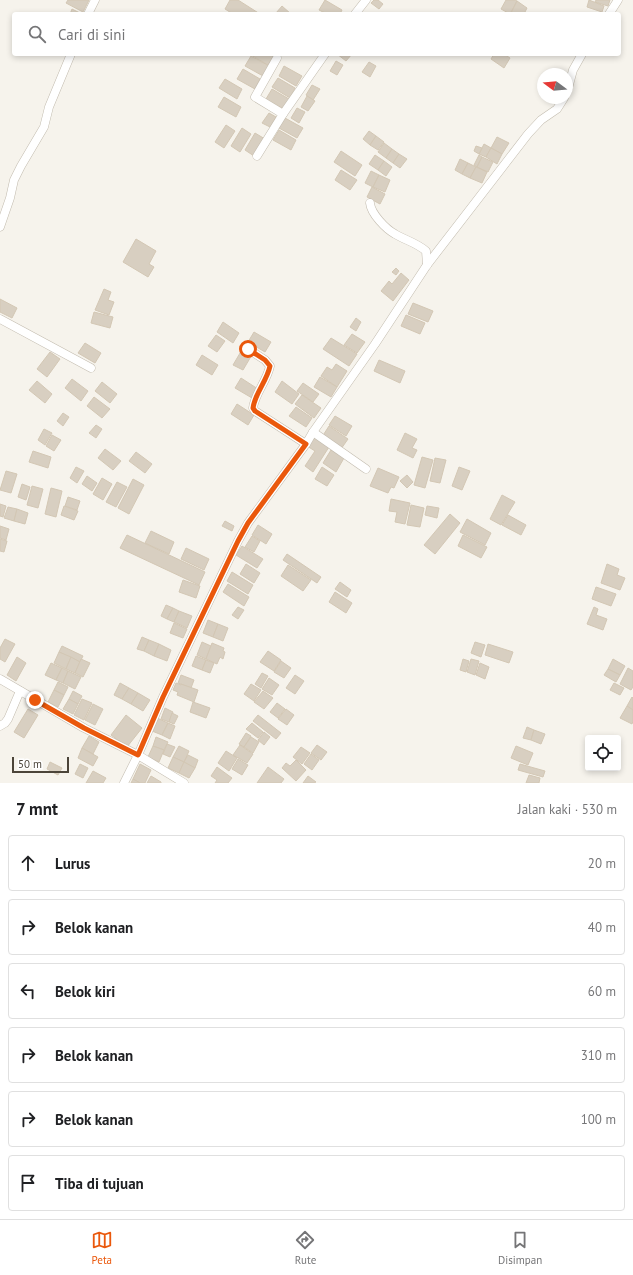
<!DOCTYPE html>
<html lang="id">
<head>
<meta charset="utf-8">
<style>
  :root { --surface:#fff; --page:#f6f6f6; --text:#202124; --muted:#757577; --line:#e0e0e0; --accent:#ea580c }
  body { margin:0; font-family:"PT Sans",sans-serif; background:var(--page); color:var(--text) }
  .controls { position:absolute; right:12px; bottom:12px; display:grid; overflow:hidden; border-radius:4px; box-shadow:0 2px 6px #0003 }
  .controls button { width:36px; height:36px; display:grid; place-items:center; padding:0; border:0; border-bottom:1px solid var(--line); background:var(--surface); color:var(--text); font:20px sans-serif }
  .compass { position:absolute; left:537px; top:68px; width:36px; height:36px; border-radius:50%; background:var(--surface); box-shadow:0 2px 6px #0003; rotate:286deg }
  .scale { position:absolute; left:12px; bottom:10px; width:57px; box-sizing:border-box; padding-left:4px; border:2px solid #4b4439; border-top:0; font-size:11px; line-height:14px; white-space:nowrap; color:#4b4439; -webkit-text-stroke:3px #fff; paint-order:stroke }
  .stop { position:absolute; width:12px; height:12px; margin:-9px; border:3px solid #ea580c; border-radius:50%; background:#fff }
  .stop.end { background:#ea580c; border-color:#fff; box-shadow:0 1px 4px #0008 }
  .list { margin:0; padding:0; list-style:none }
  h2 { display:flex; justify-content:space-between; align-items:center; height:52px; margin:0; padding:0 16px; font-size:17px }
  h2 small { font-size:13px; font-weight:400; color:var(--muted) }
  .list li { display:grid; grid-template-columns:26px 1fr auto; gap:12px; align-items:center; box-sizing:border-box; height:56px; margin:0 8px 8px; padding:0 8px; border:1px solid var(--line); border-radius:4px }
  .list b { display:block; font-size:15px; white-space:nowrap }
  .list em { font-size:13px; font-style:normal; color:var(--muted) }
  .icon { flex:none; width:22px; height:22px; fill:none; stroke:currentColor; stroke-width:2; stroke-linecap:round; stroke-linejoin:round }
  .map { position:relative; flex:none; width:633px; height:783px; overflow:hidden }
  .search { position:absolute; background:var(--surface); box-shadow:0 2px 6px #0003; left:12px; right:12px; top:12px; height:44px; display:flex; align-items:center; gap:10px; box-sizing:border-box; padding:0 14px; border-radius:4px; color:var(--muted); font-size:15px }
  .sheet { height:436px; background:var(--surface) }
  nav { display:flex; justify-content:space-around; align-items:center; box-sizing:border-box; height:56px; border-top:1px solid var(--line); background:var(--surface); font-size:11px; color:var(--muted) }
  nav a { display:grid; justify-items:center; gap:2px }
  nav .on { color:var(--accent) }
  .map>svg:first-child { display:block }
  .building { fill:#d8cfc1; stroke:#d3c7b4 }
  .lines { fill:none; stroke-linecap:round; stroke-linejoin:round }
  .minor-casing { stroke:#c2bbae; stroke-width:9 }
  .minor { stroke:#fff; stroke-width:8 }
  .route { stroke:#ea580c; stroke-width:5 }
</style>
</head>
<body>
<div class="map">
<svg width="633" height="783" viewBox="0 0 633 783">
  <rect width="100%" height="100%" fill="#f6f3ec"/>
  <g class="building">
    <path d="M 68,0 L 89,0 L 83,12 L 66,3 Z"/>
    <path d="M 230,0 L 238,0 L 260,14 L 233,14 L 225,9 Z"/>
    <path d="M 325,0 L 342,10 L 340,14 L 327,14 L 319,10 Z"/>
    <path d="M 374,0 L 378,0 L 383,4 L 379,9 L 371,3 Z"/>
    <path d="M 506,0 L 515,0 L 517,1 L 510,14 L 501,9 Z"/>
    <path d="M 589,0 L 604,6 L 602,12 L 587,7 Z"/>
    <path d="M 596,0 L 610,0 L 608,6 L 595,2 Z"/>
    <path d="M 517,1 L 527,8 L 524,14 L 511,13 Z"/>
    <path d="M 282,6 L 291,14 L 276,13 Z"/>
    <path d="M 72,9 L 82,14 L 70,14 Z"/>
    <path d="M 252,54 L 272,54 L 274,55 L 268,65 L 251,55 Z"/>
    <path d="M 337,54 L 352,54 L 346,61 Z"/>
    <path d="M 494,54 L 504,54 L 510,58 L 504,68 L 491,59 Z"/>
    <path d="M 251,56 L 269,66 L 263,76 L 245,66 Z"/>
    <path d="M 336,61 L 343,65 L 337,75 L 330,71 Z"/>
    <path d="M 369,62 L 376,66 L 370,77 L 362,72 Z"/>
    <path d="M 284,66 L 302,76 L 296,86 L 279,76 Z"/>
    <path d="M 243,69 L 260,79 L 255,89 L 237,79 Z"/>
    <path d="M 278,78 L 295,88 L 290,98 L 272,87 Z"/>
    <path d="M 225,79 L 242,89 L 237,99 L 219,88 Z"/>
    <path d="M 312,85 L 320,89 L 313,100 L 306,95 Z"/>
    <path d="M 272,89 L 289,99 L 284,109 L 266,99 Z"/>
    <path d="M 307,96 L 315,101 L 308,111 L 301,107 Z"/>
    <path d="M 224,97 L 241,107 L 236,117 L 218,107 Z"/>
    <path d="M 297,108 L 305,112 L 299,123 L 291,118 Z"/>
    <path d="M 269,113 L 276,117 L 270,127 L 262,123 Z"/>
    <path d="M 285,118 L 303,128 L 297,138 L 279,128 Z"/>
    <path d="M 226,125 L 235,131 L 224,148 L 215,142 Z"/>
    <path d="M 242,128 L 251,134 L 240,152 L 231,146 Z"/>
    <path d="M 279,130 L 296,140 L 291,150 L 273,140 Z"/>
    <path d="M 369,131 L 376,136 L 370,145 L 363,139 Z"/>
    <path d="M 255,133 L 265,139 L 254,156 L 245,150 Z"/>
    <path d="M 376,136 L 384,142 L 378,150 L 370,145 Z"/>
    <path d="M 497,137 L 509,143 L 502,154 L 491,148 Z"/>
    <path d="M 384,143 L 392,149 L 386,158 L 378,152 Z"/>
    <path d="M 484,144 L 491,148 L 486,157 L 479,154 Z"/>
    <path d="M 476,146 L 482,148 L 479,154 L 474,151 Z"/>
    <path d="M 491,148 L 502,154 L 497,164 L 486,157 Z"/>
    <path d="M 392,149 L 399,154 L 393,163 L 386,158 Z"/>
    <path d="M 341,151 L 362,165 L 355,176 L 334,162 Z"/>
    <path d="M 399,154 L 407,159 L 400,168 L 393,163 Z"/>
    <path d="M 375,155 L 384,161 L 378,170 L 369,164 Z"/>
    <path d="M 479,155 L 482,157 L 477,167 L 474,165 Z"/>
    <path d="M 482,157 L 493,162 L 488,172 L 477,167 Z"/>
    <path d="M 460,159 L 468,163 L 462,174 L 455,170 Z"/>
    <path d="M 384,161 L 392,167 L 386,176 L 378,170 Z"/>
    <path d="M 468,163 L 476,167 L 470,178 L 462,174 Z"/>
    <path d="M 476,167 L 487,172 L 482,183 L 470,178 Z"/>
    <path d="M 341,170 L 357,180 L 350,190 L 335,180 Z"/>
    <path d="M 371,171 L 379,175 L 373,187 L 365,183 Z"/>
    <path d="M 379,175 L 390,180 L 385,192 L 373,187 Z"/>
    <path d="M 372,187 L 385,194 L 380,204 L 367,197 Z"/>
    <path d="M 136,239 L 156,251 L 149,264 L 154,267 L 148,277 L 123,262 Z"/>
    <path d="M 396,268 L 399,271 L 396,275 L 392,272 Z"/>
    <path d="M 401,273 L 409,280 L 393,301 L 381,291 L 389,281 L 392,284 Z"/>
    <path d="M 104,289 L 111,292 L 108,300 L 114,302 L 109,315 L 95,310 Z"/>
    <path d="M 0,299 L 17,308 L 12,318 L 0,312 Z"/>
    <path d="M 413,303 L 433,311 L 428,322 L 408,314 Z"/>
    <path d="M 94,312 L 113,317 L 110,328 L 91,323 Z"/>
    <path d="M 406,315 L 425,323 L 420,334 L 401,326 Z"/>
    <path d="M 356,318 L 361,322 L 356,331 L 350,327 Z"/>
    <path d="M 223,322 L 239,333 L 233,343 L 217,332 Z"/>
    <path d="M 254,332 L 271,342 L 265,352 L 248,342 Z"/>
    <path d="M 352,334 L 365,342 L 357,353 L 344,345 Z"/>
    <path d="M 216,335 L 225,341 L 217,352 L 208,346 Z"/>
    <path d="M 331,338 L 357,354 L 349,366 L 323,349 Z"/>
    <path d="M 85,343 L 101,353 L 95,363 L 78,353 Z"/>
    <path d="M 243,348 L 253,353 L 243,370 L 233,365 Z"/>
    <path d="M 50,352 L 60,359 L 47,377 L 37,369 Z"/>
    <path d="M 202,355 L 218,365 L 212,375 L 196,365 Z"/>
    <path d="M 379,360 L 405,371 L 400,383 L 374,371 Z"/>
    <path d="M 336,364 L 347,371 L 337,387 L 321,376 L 327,367 L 332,370 Z"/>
    <path d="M 320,377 L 337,387 L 331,397 L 314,387 Z"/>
    <path d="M 241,378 L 258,389 L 252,398 L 235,388 Z"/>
    <path d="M 72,379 L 88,391 L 81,401 L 65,388 Z"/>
    <path d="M 37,381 L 52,394 L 45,403 L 29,390 Z"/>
    <path d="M 282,381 L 299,394 L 292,404 L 275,392 Z"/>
    <path d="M 102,382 L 117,394 L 110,403 L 95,391 Z"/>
    <path d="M 303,383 L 319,394 L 313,402 L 297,391 Z"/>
    <path d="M 302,395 L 321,408 L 314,418 L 295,404 Z"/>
    <path d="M 94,397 L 110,409 L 102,418 L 87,406 Z"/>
    <path d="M 237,404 L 254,415 L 248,425 L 231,414 Z"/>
    <path d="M 296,407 L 312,418 L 306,427 L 289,416 Z"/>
    <path d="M 63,413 L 69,417 L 63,426 L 57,421 Z"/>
    <path d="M 335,416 L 352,426 L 346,436 L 329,425 Z"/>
    <path d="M 96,425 L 102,429 L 96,438 L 89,433 Z"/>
    <path d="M 329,426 L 348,439 L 341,449 L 322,437 Z"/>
    <path d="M 44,429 L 52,433 L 45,445 L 38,440 Z"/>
    <path d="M 405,433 L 417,439 L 412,448 L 417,450 L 413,458 L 397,450 Z"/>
    <path d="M 52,435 L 61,440 L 54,451 L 46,446 Z"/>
    <path d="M 314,437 L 329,447 L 313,472 L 305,466 L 315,451 L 307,446 Z"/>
    <path d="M 105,449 L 121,461 L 113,470 L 98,458 Z"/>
    <path d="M 331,450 L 344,458 L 336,472 L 323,463 Z"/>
    <path d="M 33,451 L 51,457 L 48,468 L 29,462 Z"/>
    <path d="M 136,452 L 152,464 L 145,473 L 129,461 Z"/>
    <path d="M 422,457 L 433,460 L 425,488 L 414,485 Z"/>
    <path d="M 435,458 L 446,460 L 440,483 L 430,481 Z"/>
    <path d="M 76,467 L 84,471 L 77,483 L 70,478 Z"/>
    <path d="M 322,467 L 334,475 L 327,486 L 315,479 Z"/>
    <path d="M 459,467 L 470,471 L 462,490 L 452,486 Z"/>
    <path d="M 378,468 L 399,477 L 394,488 L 391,487 L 388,493 L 370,486 Z"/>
    <path d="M 6,471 L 17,474 L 11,493 L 0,490 Z"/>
    <path d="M 407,475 L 413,482 L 407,488 L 400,481 Z"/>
    <path d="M 87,476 L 97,483 L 92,491 L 82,484 Z"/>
    <path d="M 102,478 L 112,484 L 103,500 L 93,494 Z"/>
    <path d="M 133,479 L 144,485 L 129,514 L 118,508 Z"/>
    <path d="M 117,482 L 127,487 L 116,507 L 106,502 Z"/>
    <path d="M 22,484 L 30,487 L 26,500 L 18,497 Z"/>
    <path d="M 32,486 L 43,489 L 38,508 L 27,505 Z"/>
    <path d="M 51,488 L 62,491 L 56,517 L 45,514 Z"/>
    <path d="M 502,495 L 515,502 L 501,525 L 490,519 Z"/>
    <path d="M 68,497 L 80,501 L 77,510 L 65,506 Z"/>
    <path d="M 391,499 L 410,503 L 405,524 L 395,522 L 397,512 L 389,511 Z"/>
    <path d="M 0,504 L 6,506 L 3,517 L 0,516 Z"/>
    <path d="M 411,505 L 424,508 L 420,527 L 407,525 Z"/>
    <path d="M 64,506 L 78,511 L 74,520 L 61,515 Z"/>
    <path d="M 427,506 L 439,508 L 437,518 L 425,515 Z"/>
    <path d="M 8,507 L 17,509 L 14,521 L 4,518 Z"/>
    <path d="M 17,509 L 28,513 L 25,524 L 14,521 Z"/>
    <path d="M 450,514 L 460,523 L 435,554 L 424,545 Z"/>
    <path d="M 508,515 L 526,525 L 521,535 L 502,525 Z"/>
    <path d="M 467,519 L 491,533 L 485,545 L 460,532 Z"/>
    <path d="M 225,521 L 234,526 L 232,531 L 222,526 Z"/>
    <path d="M 258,525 L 272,534 L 266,544 L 252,535 Z"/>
    <path d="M 0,526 L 9,529 L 6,540 L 0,538 Z"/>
    <path d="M 151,531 L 174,542 L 169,554 L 145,543 Z"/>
    <path d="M 127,535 L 205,572 L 199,585 L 120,548 Z"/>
    <path d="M 463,535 L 487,547 L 481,558 L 458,546 Z"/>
    <path d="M 252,536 L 260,541 L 254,552 L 245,547 Z"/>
    <path d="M 0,539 L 7,541 L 4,552 L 0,551 Z"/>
    <path d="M 242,546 L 263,559 L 257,568 L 236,555 Z"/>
    <path d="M 186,548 L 209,559 L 204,570 L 181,559 Z"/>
    <path d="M 287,554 L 321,577 L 317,583 L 283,560 Z"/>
    <path d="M 246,564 L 260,573 L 254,583 L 240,574 Z"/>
    <path d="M 607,564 L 619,569 L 617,575 L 625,578 L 620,590 L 601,583 Z"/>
    <path d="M 288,565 L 311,580 L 303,591 L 281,576 Z"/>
    <path d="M 232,572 L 253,585 L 248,594 L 227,581 Z"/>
    <path d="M 183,580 L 200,586 L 196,598 L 179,592 Z"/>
    <path d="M 340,582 L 351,590 L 347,597 L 335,589 Z"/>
    <path d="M 228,584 L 249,597 L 244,606 L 223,592 Z"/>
    <path d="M 596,587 L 616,594 L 611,606 L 592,599 Z"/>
    <path d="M 335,592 L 352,603 L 346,613 L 329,602 Z"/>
    <path d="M 166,605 L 173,608 L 167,619 L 161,616 Z"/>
    <path d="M 238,607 L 244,610 L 238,619 L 232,615 Z"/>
    <path d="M 594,607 L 598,609 L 596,615 L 607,619 L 603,630 L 587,624 Z"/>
    <path d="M 173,608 L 179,611 L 174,622 L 167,619 Z"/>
    <path d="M 179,611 L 192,616 L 187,628 L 174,622 Z"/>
    <path d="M 208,620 L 218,624 L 213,637 L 203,633 Z"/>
    <path d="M 174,623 L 187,629 L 183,638 L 170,633 Z"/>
    <path d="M 218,624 L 228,628 L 223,641 L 213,637 Z"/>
    <path d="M 142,637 L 149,640 L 144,651 L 137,649 Z"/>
    <path d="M 5,639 L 15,644 L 5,662 L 0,659 L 0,648 Z"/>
    <path d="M 149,640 L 159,644 L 154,656 L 144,651 Z"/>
    <path d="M 202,642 L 211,646 L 206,659 L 197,655 Z"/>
    <path d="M 475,642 L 485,645 L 481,657 L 471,653 Z"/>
    <path d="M 212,643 L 224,648 L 223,651 L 225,652 L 223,659 L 220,657 L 217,664 L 206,659 Z"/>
    <path d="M 159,644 L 171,650 L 167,661 L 154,656 Z"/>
    <path d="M 488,644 L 513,652 L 509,663 L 485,655 Z"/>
    <path d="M 62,646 L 83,656 L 80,662 L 59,652 Z"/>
    <path d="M 268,651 L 281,660 L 274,671 L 260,662 Z"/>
    <path d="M 59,652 L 71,657 L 66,669 L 54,663 Z"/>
    <path d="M 196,656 L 206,660 L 202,670 L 192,666 Z"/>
    <path d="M 17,657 L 26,663 L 16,681 L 7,675 Z"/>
    <path d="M 71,657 L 80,662 L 75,673 L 66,669 Z"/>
    <path d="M 81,659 L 90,663 L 83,677 L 75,673 Z"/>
    <path d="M 463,659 L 469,661 L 466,672 L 460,670 Z"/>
    <path d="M 471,659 L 479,661 L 475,675 L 467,672 Z"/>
    <path d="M 613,659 L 625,666 L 620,675 L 608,669 Z"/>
    <path d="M 206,660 L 214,663 L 210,673 L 202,670 Z"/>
    <path d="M 281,661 L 291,668 L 284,678 L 274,672 Z"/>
    <path d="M 51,663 L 62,668 L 56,680 L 45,675 Z"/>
    <path d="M 480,663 L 489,667 L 485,679 L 476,675 Z"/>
    <path d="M 62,668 L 68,671 L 63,683 L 56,680 Z"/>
    <path d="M 628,668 L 633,671 L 633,687 L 631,690 L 620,684 Z"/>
    <path d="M 608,669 L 620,675 L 616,682 L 604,675 Z"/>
    <path d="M 68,671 L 81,677 L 75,689 L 63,683 Z"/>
    <path d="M 262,673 L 268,676 L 261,688 L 255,684 Z"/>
    <path d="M 181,675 L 194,680 L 191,688 L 178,683 Z"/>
    <path d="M 295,675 L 304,681 L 295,694 L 286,688 Z"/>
    <path d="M 269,678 L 279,685 L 272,695 L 262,689 Z"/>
    <path d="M 58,682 L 68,687 L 64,695 L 54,690 Z"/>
    <path d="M 120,683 L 129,688 L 122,699 L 114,695 Z"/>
    <path d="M 176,683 L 181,685 L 181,684 L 198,690 L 194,702 L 177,695 L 178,692 L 173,690 Z"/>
    <path d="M 614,683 L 624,688 L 620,695 L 610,690 Z"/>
    <path d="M 251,684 L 261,690 L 254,701 L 244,694 Z"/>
    <path d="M 129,688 L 138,693 L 131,704 L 122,699 Z"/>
    <path d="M 54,690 L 64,695 L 58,707 L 48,702 Z"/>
    <path d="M 73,691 L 82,696 L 78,704 L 69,699 Z"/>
    <path d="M 263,691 L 273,698 L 264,709 L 254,702 Z"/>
    <path d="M 138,693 L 150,700 L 143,711 L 131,704 Z"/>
    <path d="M 632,697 L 633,698 L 633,710 L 627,706 Z"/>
    <path d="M 69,699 L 78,704 L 73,714 L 63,709 Z"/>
    <path d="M 82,699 L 92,703 L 84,720 L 74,715 Z"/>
    <path d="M 193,702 L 210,708 L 206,718 L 190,712 Z"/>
    <path d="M 277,703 L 285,709 L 278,718 L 270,712 Z"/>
    <path d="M 93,704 L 103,709 L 95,725 L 85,720 Z"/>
    <path d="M 627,706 L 633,710 L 633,721 L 632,724 L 620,718 Z"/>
    <path d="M 165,708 L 173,712 L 169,722 L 161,719 Z"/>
    <path d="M 28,709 L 38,715 L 24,738 L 14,732 Z"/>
    <path d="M 286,709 L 294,715 L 287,725 L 278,719 Z"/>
    <path d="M 172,713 L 178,716 L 174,724 L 169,722 Z"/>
    <path d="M 126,715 L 142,728 L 127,747 L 111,735 Z"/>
    <path d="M 258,715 L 281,733 L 276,739 L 253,721 Z"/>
    <path d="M 157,718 L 168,723 L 162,735 L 152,731 Z"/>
    <path d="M 168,723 L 175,726 L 170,739 L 162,735 Z"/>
    <path d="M 252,723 L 263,732 L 258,738 L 246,729 Z"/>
    <path d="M 527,727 L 534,730 L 531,740 L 523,738 Z"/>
    <path d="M 534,730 L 545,734 L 541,744 L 531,740 Z"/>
    <path d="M 264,732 L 270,737 L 264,745 L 258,740 Z"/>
    <path d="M 246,733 L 251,736 L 244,747 L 239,744 Z"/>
    <path d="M 89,736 L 99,742 L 93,754 L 82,748 Z"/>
    <path d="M 156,737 L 168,742 L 164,750 L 153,746 Z"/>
    <path d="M 251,737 L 259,742 L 253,753 L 244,747 Z"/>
    <path d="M 167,744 L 175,747 L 170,757 L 163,754 Z"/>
    <path d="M 240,745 L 253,754 L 247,763 L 233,755 Z"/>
    <path d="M 317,745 L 327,752 L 321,760 L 311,753 Z"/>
    <path d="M 153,746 L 164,750 L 159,762 L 148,757 Z"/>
    <path d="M 179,746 L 189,751 L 184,762 L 173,757 Z"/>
    <path d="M 516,746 L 533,753 L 528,765 L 511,758 Z"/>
    <path d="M 301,747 L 310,753 L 302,764 L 293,757 Z"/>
    <path d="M 82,748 L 98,757 L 93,766 L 78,758 Z"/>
    <path d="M 226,751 L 237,758 L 229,771 L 218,763 Z"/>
    <path d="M 311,754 L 319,760 L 312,770 L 304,764 Z"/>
    <path d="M 188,755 L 198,760 L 195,768 L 184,762 Z"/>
    <path d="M 173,757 L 184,762 L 179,773 L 168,768 Z"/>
    <path d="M 238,759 L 248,765 L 242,775 L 232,769 Z"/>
    <path d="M 296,760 L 306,770 L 296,781 L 282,768 L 286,763 L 290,766 Z"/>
    <path d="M 50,762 L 62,768 L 58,775 L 47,769 Z"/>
    <path d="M 184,762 L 195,768 L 189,778 L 179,773 Z"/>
    <path d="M 80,764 L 88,768 L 83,778 L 75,774 Z"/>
    <path d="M 140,764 L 151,770 L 145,783 L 140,783 L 133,779 Z"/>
    <path d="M 520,764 L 545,771 L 543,777 L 518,770 Z"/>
    <path d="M 217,767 L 232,778 L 228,783 L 215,783 L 217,780 L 211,776 Z"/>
    <path d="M 268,767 L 284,779 L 281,783 L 257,783 Z"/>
    <path d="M 93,771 L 106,778 L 103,783 L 86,783 Z"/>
    <path d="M 529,775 L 540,778 L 539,783 L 526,783 Z"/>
    <path d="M 151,776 L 161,782 L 161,783 L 147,783 Z"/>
    <path d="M 308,776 L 316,782 L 314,783 L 303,783 Z"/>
    <path d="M 133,779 L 140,783 L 131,783 Z"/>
  </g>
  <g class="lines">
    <defs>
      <g id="minor">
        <path d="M 88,14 L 95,0"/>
        <path d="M 355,14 L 366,0"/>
        <path d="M 609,14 L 618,0"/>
        <path d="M 277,58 L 255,97 L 283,114 L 325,54"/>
        <path d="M 567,92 L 573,70 L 582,54"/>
        <path d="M 257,156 L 283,114"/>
        <path d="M 370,203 C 371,214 386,229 395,234 C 405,240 417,243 426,251 L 427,265"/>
        <path d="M 0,227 L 10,198 L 14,180 L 21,166 L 44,127 L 49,107 L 71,54"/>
        <path d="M 0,319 L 91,368"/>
        <path d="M 248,349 L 265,360 L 270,366 C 267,381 255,393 253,408 L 255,411 L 306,444"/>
        <path d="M 313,432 L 366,469"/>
        <path d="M 0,679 L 84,728 L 138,755 L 184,783"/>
        <path d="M 0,726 L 5,723 L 8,719 L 20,691"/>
        <path d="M 124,783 L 138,755 L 163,697 L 238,541 L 248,523 L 306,444 L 313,432 L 375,344 L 427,265 L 528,134 L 541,120 L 557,109 L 564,98"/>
      </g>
    </defs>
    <use href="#minor" class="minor-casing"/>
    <use href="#minor" class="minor"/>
  </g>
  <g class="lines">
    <path class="route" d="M 35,700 L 84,728 L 138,755 L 163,697 L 238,541 L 248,523 L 306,444 L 255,411 L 253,408 C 255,393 267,381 270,366 L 265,360 L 248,349"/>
  </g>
</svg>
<div class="controls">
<button><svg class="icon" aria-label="locate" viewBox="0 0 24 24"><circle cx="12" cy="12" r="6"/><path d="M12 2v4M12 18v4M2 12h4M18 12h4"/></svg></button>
</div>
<svg class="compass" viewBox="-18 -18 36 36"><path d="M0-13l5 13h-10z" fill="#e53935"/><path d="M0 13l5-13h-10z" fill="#757577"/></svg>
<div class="scale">50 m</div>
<div class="stop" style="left:248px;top:349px"></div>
<div class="stop end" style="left:35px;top:700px"></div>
<div class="search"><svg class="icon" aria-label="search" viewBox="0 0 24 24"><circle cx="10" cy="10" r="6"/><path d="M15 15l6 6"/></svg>Cari di sini</div>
</div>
<section class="sheet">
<h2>7 mnt<small>Jalan kaki · 530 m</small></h2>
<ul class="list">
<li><svg class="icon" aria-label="ahead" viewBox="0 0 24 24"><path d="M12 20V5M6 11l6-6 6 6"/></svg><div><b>Lurus</b></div><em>20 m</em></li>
<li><svg class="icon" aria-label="right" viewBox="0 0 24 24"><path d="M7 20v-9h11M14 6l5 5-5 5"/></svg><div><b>Belok kanan</b></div><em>40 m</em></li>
<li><svg class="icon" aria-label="left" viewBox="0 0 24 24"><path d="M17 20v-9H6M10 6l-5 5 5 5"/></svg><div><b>Belok kiri</b></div><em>60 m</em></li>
<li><svg class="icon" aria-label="right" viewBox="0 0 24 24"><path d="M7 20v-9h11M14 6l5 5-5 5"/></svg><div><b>Belok kanan</b></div><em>310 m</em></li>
<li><svg class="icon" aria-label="right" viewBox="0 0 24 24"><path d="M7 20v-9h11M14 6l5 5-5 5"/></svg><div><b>Belok kanan</b></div><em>100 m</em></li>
<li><svg class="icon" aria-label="arrive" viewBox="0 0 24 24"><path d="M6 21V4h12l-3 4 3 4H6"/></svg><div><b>Tiba di tujuan</b></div></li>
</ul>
</section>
<nav>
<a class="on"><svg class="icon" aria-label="map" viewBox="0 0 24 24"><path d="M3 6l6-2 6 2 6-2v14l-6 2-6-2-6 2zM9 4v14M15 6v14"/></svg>Peta</a>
<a><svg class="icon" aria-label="directions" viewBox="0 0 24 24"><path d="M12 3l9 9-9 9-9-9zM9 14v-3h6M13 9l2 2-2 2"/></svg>Rute</a>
<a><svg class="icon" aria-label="saved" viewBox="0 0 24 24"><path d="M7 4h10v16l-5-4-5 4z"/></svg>Disimpan</a>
</nav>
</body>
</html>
